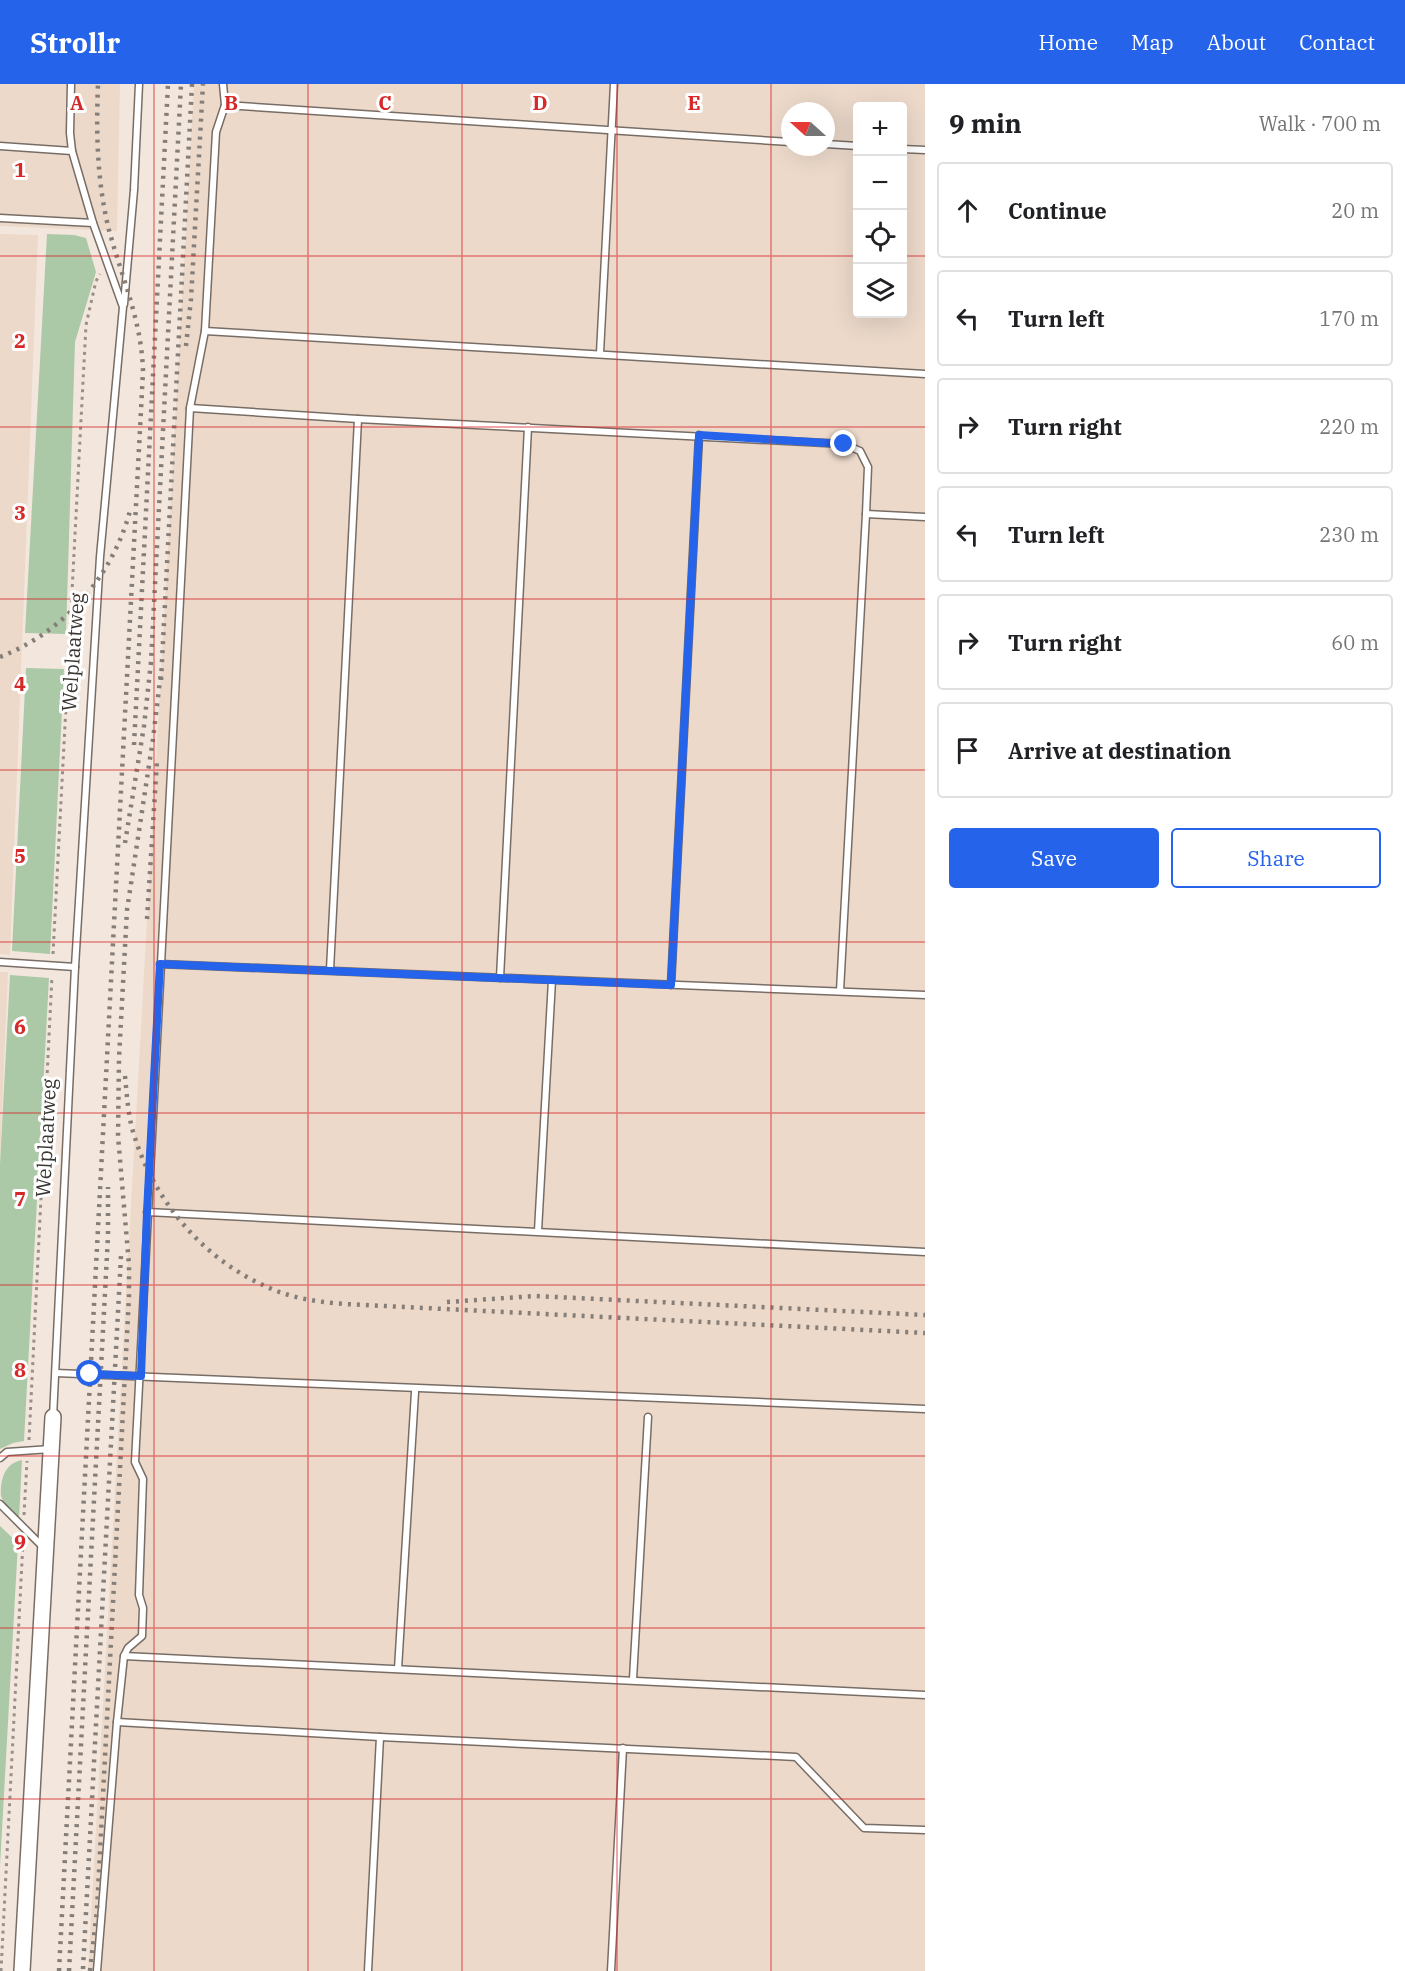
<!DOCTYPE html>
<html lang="en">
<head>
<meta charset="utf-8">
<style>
  :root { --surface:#fff; --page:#f2f2f2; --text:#202124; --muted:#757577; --line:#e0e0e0; --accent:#2563eb }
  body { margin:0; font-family:"IBM Plex Serif",serif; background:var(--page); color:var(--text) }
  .controls { position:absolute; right:18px; top:18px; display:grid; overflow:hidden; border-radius:6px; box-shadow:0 6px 24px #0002 }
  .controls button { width:54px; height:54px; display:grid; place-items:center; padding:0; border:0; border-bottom:2px solid var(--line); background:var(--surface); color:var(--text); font:30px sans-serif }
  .compass { position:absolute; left:781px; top:18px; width:54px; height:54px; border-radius:50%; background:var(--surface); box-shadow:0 6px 24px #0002; rotate:291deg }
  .stop { position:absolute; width:18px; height:18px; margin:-14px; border:4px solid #2563eb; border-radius:50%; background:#fff }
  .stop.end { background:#2563eb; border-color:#fff; box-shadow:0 2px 6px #0008 }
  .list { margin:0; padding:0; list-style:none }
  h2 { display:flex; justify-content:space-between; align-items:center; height:78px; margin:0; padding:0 24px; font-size:26px }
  h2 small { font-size:20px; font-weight:400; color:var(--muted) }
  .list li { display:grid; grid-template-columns:39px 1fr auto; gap:18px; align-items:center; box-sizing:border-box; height:96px; margin:0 12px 12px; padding:0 12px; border:2px solid var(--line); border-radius:6px }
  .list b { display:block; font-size:22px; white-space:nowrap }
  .list em { font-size:20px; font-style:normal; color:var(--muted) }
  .actions { display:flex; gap:12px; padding:18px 24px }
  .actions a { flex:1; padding:14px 0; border:2px solid var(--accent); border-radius:6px; text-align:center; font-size:21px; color:var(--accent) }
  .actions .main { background:var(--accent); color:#fff }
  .icon { flex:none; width:33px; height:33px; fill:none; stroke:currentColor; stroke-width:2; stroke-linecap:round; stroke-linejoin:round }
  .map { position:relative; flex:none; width:925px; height:1887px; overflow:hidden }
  header { display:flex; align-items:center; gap:36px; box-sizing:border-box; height:84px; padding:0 30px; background:var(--accent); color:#fff }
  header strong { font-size:28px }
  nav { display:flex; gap:33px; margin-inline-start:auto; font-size:21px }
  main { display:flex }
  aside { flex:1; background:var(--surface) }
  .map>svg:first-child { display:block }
  .built { fill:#ecd9ca; fill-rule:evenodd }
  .green { fill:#abc8a7 }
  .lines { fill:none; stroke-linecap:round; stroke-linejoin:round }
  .service-casing { stroke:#786d65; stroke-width:9 }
  .tertiary-casing { stroke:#786d65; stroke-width:18 }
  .path { stroke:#978f88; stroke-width:3; stroke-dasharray:3 4.5; stroke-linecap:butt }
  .service { stroke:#fff; stroke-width:6 }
  .tertiary { stroke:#fff; stroke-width:15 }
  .rail { stroke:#857e78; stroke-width:4.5; stroke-dasharray:3 6; stroke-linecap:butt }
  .route { stroke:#2563eb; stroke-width:8 }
  .grid { fill:none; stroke:#d62828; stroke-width:1.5; stroke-opacity:0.55 }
  .labels { text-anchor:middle; stroke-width:6; stroke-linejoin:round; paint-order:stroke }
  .street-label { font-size:20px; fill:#393531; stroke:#fff }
  .grid-label { font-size:20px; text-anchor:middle; font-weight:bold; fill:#d62828; stroke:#fff; stroke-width:6; stroke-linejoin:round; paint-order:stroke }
</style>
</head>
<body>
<header>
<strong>Strollr</strong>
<nav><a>Home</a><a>Map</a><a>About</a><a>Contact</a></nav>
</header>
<main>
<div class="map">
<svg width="925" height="1887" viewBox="0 0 925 1887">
  <rect width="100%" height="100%" fill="#f3e7dd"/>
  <g class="built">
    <path d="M 0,0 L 120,0 L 117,147 L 0,142 Z"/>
    <path d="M 194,0 L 925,0 L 925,1887 L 88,1887 ZM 858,22 L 902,22 L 902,230 L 858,230 ZM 790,27 L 826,27 L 826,63 L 790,63 Z"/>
    <path d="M 0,150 L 38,151 L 10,871 L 0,870 Z"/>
    <path d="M 0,888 L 8,888 L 0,1076 Z"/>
  </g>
  <g class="green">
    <path d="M 47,150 L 74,151 L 86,154 L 96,188 L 75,258 L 66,550 L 25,549 Z"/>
    <path d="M 26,584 L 64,585 L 50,870 L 12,867 Z"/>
    <path d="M 10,891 L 49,894 L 24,1357 L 13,1359 L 0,1365 L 0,1080 Z"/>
    <path d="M 22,1376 L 19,1435 C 13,1428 4,1421 1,1412 C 0,1395 5,1379 22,1376 Z"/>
    <path d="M 0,1442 L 18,1459 L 0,1782 Z"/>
  </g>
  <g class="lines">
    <defs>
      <g id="service">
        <path d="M 225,21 L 790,58"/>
        <path d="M 826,60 L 858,62"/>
        <path d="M 0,62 L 72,67"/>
        <path d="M 902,65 L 925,66"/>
        <path d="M 0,134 L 93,139"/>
        <path d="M 124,220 L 134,106 L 139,0"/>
        <path d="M 205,247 L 925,290"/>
        <path d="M 600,269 L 614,0"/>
        <path d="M 190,324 L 358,335 L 844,360 L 860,367 L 868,383 L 866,430 L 840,907"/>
        <path d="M 866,430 L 925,433"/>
        <path d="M 0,878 L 75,883"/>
        <path d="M 160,880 L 925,911"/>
        <path d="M 330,886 L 358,335"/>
        <path d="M 500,894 L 528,343"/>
        <path d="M 671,901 L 699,351"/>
        <path d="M 147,1128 L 925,1168"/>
        <path d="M 538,1147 L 552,896"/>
        <path d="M 56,1289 L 925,1325"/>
        <path d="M 53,1333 L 75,883 L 100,473 L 123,223 L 93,139 L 72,67 L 70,49 L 71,0"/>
        <path d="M 0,1374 L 7,1368 L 51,1365"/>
        <path d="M 0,1420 L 44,1464"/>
        <path d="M 124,1572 L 925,1611"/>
        <path d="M 398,1585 L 415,1308"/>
        <path d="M 633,1595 L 648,1333"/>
        <path d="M 117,1638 L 380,1653 L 796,1673 L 864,1744 L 925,1746"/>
        <path d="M 97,1887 L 117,1638 L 124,1572 L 128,1564 L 142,1552 L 143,1524 L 139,1511 L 143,1395 L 135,1378 L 190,324 L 205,247 L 216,48 L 225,21 L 223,0"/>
        <path d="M 368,1887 L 380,1653"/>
        <path d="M 611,1887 L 623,1664"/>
      </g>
      <path id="tertiary" d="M 22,1887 L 53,1333"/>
    </defs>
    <use href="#service" class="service-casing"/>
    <use href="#tertiary" class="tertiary-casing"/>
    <g class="path">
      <path d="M 53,870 L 86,241 L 96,197 L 100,190"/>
      <path d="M 29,1356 L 52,892"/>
      <path d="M 24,1431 L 27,1377"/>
      <path d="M 1,1887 L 23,1458"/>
    </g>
    <use href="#service" class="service"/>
    <use href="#tertiary" class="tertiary"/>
    <g class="rail">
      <path d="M 186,262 L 191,215 L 203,0"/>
      <path d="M 0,573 C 64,548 112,493 130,427"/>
      <path d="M 161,596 L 192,0"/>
      <path d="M 134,661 L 168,0"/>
      <path d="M 125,759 L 144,642 L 151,578 L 181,0"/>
      <path d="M 147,835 L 157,677"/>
      <path d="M 125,992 C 127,1012 128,1032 134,1051 C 154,1116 202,1174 265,1202 C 290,1214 317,1218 345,1220 L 925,1249"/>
      <path d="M 447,1218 L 535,1212 L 925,1231"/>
      <path d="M 83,1885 L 121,1172"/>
      <path d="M 59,1887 L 143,288 C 142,238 122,194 109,146 C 97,98 96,49 98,0"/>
      <path d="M 69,1887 L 108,1152 L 108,1103"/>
      <path d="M 90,1887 L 97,1826 L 129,1212 L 129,1181 L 118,1052 L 119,974 L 127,826 L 153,655 L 161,588"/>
    </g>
  </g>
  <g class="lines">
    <path class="route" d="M 90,1290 L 141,1292 L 147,1128 L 160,880 L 671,901 L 699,351 L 844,360"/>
  </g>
  <path class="grid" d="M 154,0 L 154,1887M 308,0 L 308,1887M 462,0 L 462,1887M 617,0 L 617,1887M 771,0 L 771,1887M 0,172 L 858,172M 902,172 L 925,172M 0,343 L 925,343M 0,515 L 925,515M 0,686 L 925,686M 0,858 L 925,858M 0,1029 L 925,1029M 0,1201 L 925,1201M 0,1372 L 925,1372M 0,1544 L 925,1544M 0,1715 L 925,1715"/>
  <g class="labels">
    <g class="street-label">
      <text transform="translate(73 568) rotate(-86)" y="7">Welplaatweg</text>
      <text transform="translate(46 1054) rotate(-87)" y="7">Welplaatweg</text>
    </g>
  </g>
  <g class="grid-label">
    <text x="77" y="26">A</text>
    <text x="231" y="26">B</text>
    <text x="385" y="26">C</text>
    <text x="540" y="26">D</text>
    <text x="694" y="26">E</text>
    <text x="20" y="93">1</text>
    <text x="20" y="264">2</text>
    <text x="20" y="436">3</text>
    <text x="20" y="607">4</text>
    <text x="20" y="779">5</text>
    <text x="20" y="950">6</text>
    <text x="20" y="1122">7</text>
    <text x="20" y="1293">8</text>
    <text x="20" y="1465">9</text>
  </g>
</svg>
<div class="controls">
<button>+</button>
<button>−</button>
<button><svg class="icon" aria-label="locate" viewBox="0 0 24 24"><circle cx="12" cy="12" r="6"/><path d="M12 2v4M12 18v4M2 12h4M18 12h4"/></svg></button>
<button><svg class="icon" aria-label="layers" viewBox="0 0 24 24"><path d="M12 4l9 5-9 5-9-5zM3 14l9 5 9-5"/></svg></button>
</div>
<svg class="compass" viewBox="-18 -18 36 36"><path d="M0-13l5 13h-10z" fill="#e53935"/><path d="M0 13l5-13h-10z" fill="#757577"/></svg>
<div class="stop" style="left:90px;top:1290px"></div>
<div class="stop end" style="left:844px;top:360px"></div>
</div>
<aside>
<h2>9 min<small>Walk · 700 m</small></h2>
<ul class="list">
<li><svg class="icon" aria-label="ahead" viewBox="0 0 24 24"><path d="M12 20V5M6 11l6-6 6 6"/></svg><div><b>Continue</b></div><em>20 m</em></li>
<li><svg class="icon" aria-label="left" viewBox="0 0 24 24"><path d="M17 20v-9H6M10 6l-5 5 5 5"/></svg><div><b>Turn left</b></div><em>170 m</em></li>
<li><svg class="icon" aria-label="right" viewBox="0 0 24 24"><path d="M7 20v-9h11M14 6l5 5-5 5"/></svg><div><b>Turn right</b></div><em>220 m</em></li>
<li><svg class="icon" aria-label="left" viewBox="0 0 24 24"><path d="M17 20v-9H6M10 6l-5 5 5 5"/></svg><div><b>Turn left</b></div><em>230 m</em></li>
<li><svg class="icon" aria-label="right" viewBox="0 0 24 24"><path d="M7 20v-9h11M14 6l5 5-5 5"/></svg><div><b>Turn right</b></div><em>60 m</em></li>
<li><svg class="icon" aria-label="arrive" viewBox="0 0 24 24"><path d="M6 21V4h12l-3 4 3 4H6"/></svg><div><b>Arrive at destination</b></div></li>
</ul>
<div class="actions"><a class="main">Save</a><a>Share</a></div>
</aside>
</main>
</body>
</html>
